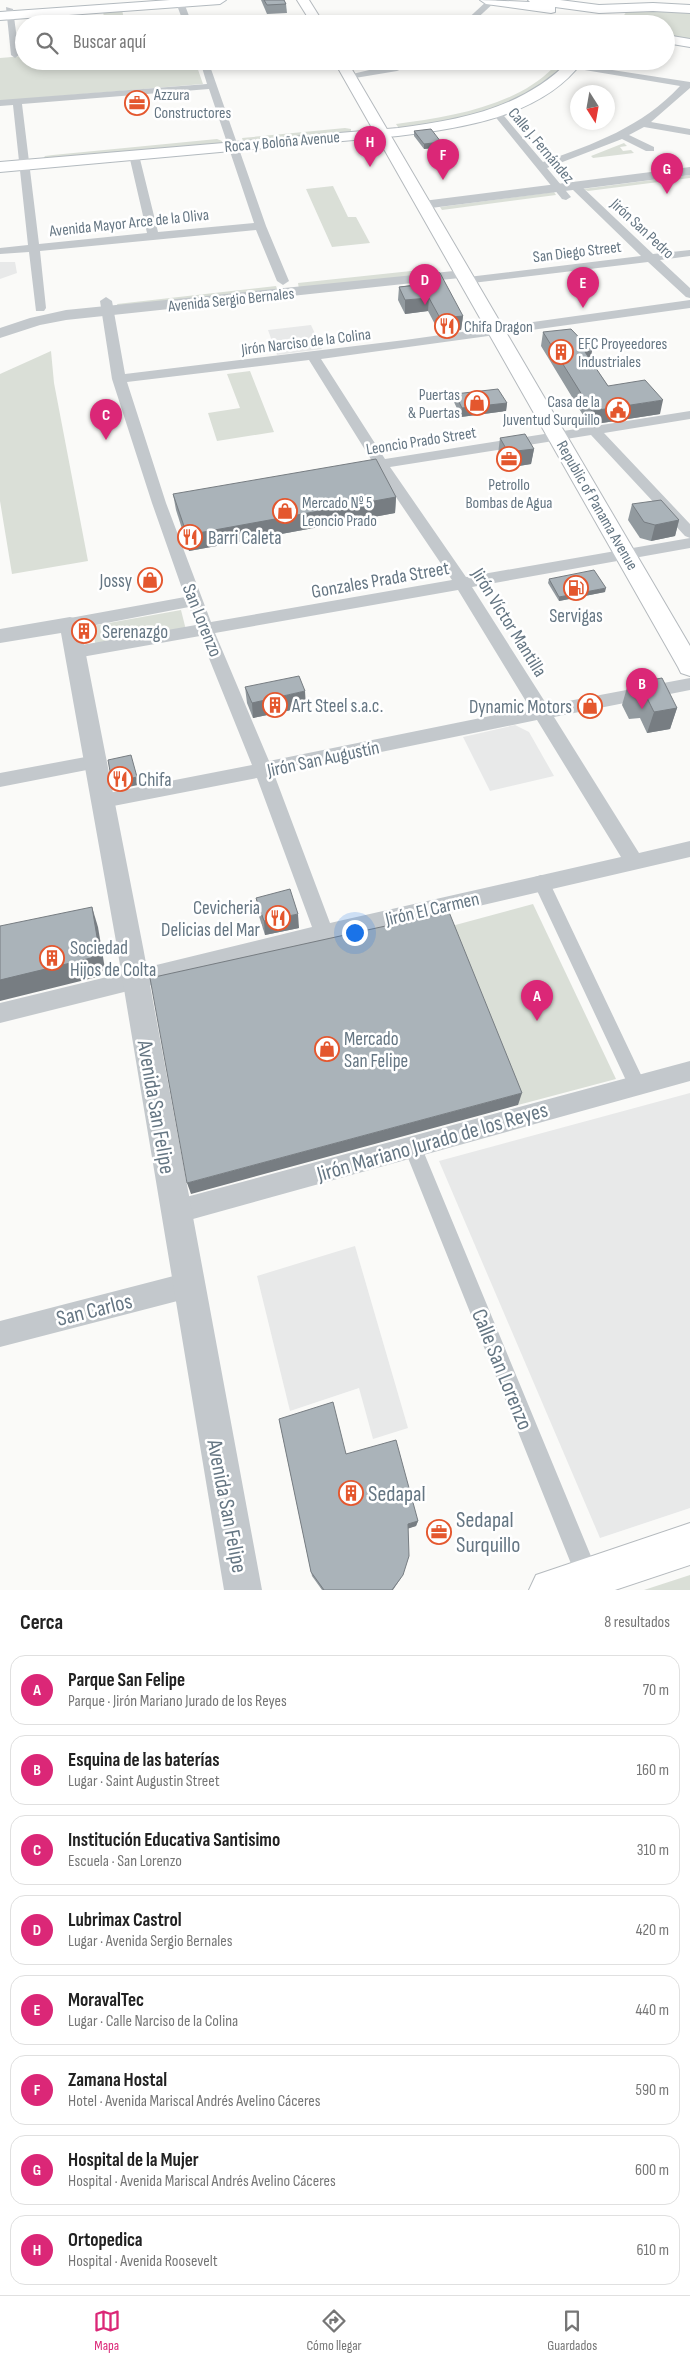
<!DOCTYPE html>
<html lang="es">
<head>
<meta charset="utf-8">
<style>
  :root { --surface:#fff; --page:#f2f2f2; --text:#222; --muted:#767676; --line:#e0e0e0; --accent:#db2777 }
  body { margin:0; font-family:"Sofia Sans Condensed",sans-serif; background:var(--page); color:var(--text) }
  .compass { position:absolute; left:570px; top:85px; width:45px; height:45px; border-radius:50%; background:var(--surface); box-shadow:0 2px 8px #0003; rotate:169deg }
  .you { position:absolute; left:354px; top:932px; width:18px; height:18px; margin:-12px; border:4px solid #fff; border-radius:50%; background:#1a73e8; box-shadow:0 0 0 8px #1a73e833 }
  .badge { display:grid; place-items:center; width:32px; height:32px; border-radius:50%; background:var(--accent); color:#fff; font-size:16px; font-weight:700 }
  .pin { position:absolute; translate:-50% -41px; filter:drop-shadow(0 1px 2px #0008) }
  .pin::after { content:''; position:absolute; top:26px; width:18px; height:15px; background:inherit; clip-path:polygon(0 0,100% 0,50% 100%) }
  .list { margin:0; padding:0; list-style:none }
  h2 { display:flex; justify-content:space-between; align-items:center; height:65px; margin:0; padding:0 20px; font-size:21px }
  h2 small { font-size:16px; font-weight:400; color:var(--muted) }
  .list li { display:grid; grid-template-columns:32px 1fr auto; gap:15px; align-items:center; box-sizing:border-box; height:70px; margin:0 10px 10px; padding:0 10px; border:1px solid var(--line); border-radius:15px }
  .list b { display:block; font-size:19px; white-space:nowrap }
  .list p { margin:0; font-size:16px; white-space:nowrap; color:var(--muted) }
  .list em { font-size:16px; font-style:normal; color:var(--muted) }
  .icon { flex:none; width:28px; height:28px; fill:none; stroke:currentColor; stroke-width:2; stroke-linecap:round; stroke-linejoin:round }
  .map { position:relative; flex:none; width:690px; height:1590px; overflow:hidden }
  .search { position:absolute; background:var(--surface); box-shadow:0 2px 8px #0003; left:15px; right:15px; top:15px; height:55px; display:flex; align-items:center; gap:12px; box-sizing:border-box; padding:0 18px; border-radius:28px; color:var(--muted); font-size:19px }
  .sheet { height:705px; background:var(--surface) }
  nav { display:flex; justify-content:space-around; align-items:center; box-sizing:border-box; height:70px; border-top:1px solid var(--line); background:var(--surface); font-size:14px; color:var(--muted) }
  nav a { display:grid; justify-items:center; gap:2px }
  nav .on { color:var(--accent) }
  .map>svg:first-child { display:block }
  .built { fill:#e8e9e9 }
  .green { fill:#dadfd7 }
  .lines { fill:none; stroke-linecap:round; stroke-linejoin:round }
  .secondary-casing { stroke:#b3babf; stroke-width:2 }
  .primary-casing { stroke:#b5babe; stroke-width:2 }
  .pedestrian { fill:#c3c8cc; fill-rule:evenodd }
  .minor { fill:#c3c8cc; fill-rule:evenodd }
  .tertiary { fill:#c3c8cc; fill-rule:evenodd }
  .secondary { fill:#fff; fill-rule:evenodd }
  .primary { fill:#fff; fill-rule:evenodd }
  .wall { fill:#929a9f }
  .shaded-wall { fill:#777d82 }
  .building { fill:#aab3b9; stroke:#777d82 }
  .labels { text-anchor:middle; stroke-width:5; stroke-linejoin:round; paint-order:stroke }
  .far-poi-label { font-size:16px; fill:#657683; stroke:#fff; text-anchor:start }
  .far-street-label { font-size:16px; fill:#657683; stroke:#fff }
  .poi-label { font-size:19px; fill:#657683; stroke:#fff; text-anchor:start }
  .street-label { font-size:19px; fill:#657683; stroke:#fff }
  .near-street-label { font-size:22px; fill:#657683; stroke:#fff }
  .near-poi-label { font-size:22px; fill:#657683; stroke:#fff; text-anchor:start }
</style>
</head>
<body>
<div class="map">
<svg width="690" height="1590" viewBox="0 0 690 1590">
  <rect width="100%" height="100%" fill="#fafaf8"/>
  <g class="built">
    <path d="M 0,262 L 15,262 L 17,273 L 0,279 Z"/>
    <path d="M 311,325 L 322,349 L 277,355 L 268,330 Z"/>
    <path d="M 515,725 L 529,732 L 554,776 L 490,791 L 463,737 Z"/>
    <path d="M 690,1093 L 690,1508 L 600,1538 L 439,1161 Z"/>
    <path d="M 355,1246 L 408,1428 L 373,1439 L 359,1388 L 290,1411 L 257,1276 Z"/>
  </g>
  <g class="green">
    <path d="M 658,9 L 690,12 L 690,40 L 666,36 L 666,24 L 619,22 L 627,11 Z"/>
    <path d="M 122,10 L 125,23 L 105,24 L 103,11 Z"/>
    <path d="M 24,56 L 24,61 L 195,61 L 203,84 L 0,101 L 0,58 Z"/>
    <path d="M 553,68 L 566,70 L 559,77 L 488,112 L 400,130 L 396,124 C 449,117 514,107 553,68 Z"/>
    <path d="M 345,128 L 351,129 L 351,133 L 243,141 L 242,138 Z"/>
    <path d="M 217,139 L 222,141 L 222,144 L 43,159 L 45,156 L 53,155 Z"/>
    <path d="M 624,143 L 627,146 L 620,147 L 623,151 L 631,150 L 634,153 L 593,158 L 591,156 Z"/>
    <path d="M 690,175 L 690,178 L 588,191 L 583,189 Z"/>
    <path d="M 333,186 L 348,217 L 356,217 L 370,243 L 332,247 L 306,189 Z"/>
    <path d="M 554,192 L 556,195 L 442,210 L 440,207 Z"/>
    <path d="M 430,269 L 432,275 L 299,289 L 298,283 Z"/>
    <path d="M 276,286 L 278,292 L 119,309 L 117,304 Z"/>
    <path d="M 51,351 L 54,383 L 88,561 L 12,574 L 0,501 L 0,374 Z"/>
    <path d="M 250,371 L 274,432 L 217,441 L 208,413 L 240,408 L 227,374 Z"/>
    <path d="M 181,610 L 186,630 L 96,647 L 92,626 Z"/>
    <path d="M 533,904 L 616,1079 L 518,1105 L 448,927 Z"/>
    <path d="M 690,1575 L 690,1590 L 644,1590 Z"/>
  </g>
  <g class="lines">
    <defs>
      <g id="secondary">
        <path d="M 170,0 L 226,0 L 220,4 L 0,20 L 0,12 Z"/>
        <path d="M 480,0 L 530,2 L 528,0 L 560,0 L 599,5 L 653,3 L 690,5 L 690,13 L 653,11 L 599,13 L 555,7 L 555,12 L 551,13 L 486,4 Z"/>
        <path d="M 666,35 L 690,39 L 690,47 L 666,43 Z"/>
        <path d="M 569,61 L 583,61 C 542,117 462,128 398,136 L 0,172 L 0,162 L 398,128 C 461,120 523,108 569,61 Z"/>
      </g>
      <g id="primary">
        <path d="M 297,0 L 309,0 L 324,24 L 312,24 Z"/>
        <path d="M 334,61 L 347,61 L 690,646 L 690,676 L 681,673 L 678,667 Z"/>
        <path d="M 690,1523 L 690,1565 L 615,1590 L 529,1590 L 536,1575 Z"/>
      </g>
    </defs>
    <use href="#secondary" class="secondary-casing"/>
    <use href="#primary" class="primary-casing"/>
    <g class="pedestrian">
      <path d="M 541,875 L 547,877 L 643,1079 L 646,1085 L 643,1091 L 637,1093 L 631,1091 L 533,882 L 535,877 Z"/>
      <path d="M 413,1139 L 420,1142 L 422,1148 L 600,1578 L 596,1586 L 588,1590 L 580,1586 L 404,1148 L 406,1142 Z"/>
    </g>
    <g class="minor">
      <path d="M 175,0 L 183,0 L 192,24 L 184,24 Z"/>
      <path d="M 488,0 L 497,0 L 471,24 L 462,24 Z"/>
      <path d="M 6,7 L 13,9 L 19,55 L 15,58 L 11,55 Z"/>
      <path d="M 200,61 L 209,61 L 210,64 L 282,61 L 278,64 L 211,69 L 266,226 L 289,281 L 283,285 L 277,281 L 256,230 L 40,251 L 46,308 L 44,311 L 36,311 L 29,252 L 0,254 L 0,248 L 28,245 L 13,105 L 0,106 L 0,100 L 207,84 ZM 209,89 L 254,223 L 158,232 L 139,155 L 134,152 L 129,155 L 147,233 L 39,244 L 22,104 Z"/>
      <path d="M 407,61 L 420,61 L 397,71 L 349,79 L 344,76 Z"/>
      <path d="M 531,61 L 554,61 L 690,82 L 690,88 L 651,122 L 690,129 L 690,135 L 644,127 L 629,135 L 654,147 L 654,151 L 646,151 L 622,139 L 547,168 L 571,197 L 566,200 L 562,199 L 493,114 L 493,110 L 499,110 L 543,162 C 594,144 642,127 680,86 Z"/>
      <path d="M 575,183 L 579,184 L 653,254 L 690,250 L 690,256 L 660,260 L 690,288 L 690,298 L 686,297 L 648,262 L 464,284 L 464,278 L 468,277 L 641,256 L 571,188 L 571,184 Z"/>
      <path d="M 106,297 L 112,301 L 125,374 L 405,340 L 690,300 L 690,308 L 321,359 L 385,459 L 690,411 L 690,419 L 604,433 L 690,524 L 690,538 L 685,536 L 591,435 L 390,467 L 466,577 L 690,538 L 690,548 L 472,587 L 547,705 L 690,678 L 690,690 L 554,717 L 639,853 L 690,841 L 690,857 L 324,942 L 0,1023 L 0,1003 L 312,927 L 257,778 L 103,808 L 96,806 L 94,801 L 96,796 L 103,794 L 252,765 L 200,636 L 76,658 L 70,656 L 68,652 L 70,648 L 76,646 L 196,625 L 189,607 L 70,630 L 64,628 L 62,624 L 64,620 L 70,618 L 185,597 L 152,503 L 112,379 L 100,301 ZM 309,360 L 372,461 L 365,463 L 363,466 L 370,470 L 377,469 L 452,580 L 211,622 L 166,503 L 127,382 ZM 458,590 L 530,708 L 269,761 L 215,633 ZM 537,720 L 621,857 L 330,923 L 274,774 Z"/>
      <path d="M 96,755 L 102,757 L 105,762 L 102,767 L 0,787 L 0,773 Z"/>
      <path d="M 690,1061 L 690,1081 L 175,1224 L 166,1221 L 163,1212 L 166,1203 L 175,1200 Z"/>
      <path d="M 189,1272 L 198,1276 L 202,1285 L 198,1294 L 189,1298 L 0,1347 L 0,1321 Z"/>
    </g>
    <g class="tertiary">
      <path d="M 690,167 L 690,175 L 423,209 L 416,205 L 423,201 Z"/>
      <path d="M 464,270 L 469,271 L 471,274 L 469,277 L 66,320 L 40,325 L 0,338 L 0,328 L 30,318 L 66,310 Z"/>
      <path d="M 70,617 L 77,619 L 80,624 L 143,947 L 262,1590 L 224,1590 L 117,947 L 61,633 L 0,643 L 0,629 Z"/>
    </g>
    <use href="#secondary" class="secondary"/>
    <use href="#primary" class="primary"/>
  </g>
  <g class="wall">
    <path d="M 261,0 L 284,0 L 286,4 L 287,13 L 267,14 Z"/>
    <path d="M 414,131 L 441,147 L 424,149 L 414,136 Z"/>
    <path d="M 412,274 L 463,316 L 461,330 L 439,332 L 428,311 L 405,314 L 398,300 L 399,287 L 411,285 Z"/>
    <path d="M 543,332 L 590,360 L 608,386 L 660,414 L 589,425 L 541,346 Z"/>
    <path d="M 455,394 L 507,403 L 506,411 L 461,417 L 454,402 Z"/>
    <path d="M 500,438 L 534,449 L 531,464 L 506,468 L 498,454 Z"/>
    <path d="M 173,494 L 396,497 L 395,513 L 189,551 L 176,510 Z"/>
    <path d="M 632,504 L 679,520 L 675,536 L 651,541 L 640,538 L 628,520 Z"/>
    <path d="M 549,579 L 605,592 L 559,601 L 548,583 Z"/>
    <path d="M 628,684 L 677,708 L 670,729 L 647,733 L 640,718 L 629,719 L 622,705 Z"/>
    <path d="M 245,687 L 306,707 L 253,718 L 247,703 Z"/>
    <path d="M 256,898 L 299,928 L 265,935 L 258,913 Z"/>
    <path d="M 279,1419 L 346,1454 L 418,1521 L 416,1526 L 408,1528 L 401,1578 L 393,1590 L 322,1590 L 312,1576 Z"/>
  </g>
  <g class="shaded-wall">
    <path d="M 441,142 L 441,147 L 424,149 L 424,144 Z"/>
    <path d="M 429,298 L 428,311 L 405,314 L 405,300 Z"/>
    <path d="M 463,316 L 461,330 L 439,332 L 440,318 Z"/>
    <path d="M 592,351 L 590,364 L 585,352 Z"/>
    <path d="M 663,400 L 660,414 L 589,425 L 592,411 Z"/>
    <path d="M 507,403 L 506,411 L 461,417 L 462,408 Z"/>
    <path d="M 534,449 L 531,464 L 506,468 L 508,452 Z"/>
    <path d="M 396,497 L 395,513 L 189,551 L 187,535 Z"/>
    <path d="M 679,520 L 675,536 L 651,541 L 655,525 Z"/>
    <path d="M 606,588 L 605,592 L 559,601 L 559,597 Z"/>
    <path d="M 305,691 L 306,707 L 253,718 L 252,703 Z"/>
    <path d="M 677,708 L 670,729 L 647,733 L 654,712 Z"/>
    <path d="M 137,777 L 138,785 L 114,790 L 112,782 Z"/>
    <path d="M 92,907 L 98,927 L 105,969 L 97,977 L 0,1001 L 0,980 Z"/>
    <path d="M 298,914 L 299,928 L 265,935 L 264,921 Z"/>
    <path d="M 522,1093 L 518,1105 L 191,1194 L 187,1183 Z"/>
    <path d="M 418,1521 L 416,1526 L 407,1529 L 408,1524 Z"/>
  </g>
  <g class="building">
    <path d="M 264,0 L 284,0 L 286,4 L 267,5 Z"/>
    <path d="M 431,129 L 441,142 L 424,144 L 414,131 Z"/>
    <path d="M 435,271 L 440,273 L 463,316 L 440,318 L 429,298 L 405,300 L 399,287 L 418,285 L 412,274 Z"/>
    <path d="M 571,329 L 592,351 L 585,352 L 608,386 L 645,380 L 663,400 L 592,411 L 543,332 Z"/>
    <path d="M 498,389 L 507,403 L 462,408 L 455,394 Z"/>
    <path d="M 525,434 L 534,449 L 508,452 L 500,438 Z"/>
    <path d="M 376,459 L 396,497 L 187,535 L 173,494 Z"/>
    <path d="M 661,500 L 679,520 L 655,525 L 644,522 L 632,504 Z"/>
    <path d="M 594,570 L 606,588 L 559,597 L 549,579 Z"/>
    <path d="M 299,676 L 305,691 L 252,703 L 245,687 Z"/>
    <path d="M 662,678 L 677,708 L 654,712 L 646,696 L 635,698 L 628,684 Z"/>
    <path d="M 131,755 L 137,777 L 112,782 L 108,760 Z"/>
    <path d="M 290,889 L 298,914 L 264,921 L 256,898 Z"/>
    <path d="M 92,907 L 99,949 L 91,958 L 0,980 L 0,926 Z"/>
    <path d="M 449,912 L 522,1093 L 187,1183 L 150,978 Z"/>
    <path d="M 333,1402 L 346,1454 L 396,1440 L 418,1521 L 408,1524 L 409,1556 L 403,1575 L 392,1590 L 324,1590 L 311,1572 L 279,1419 Z"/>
  </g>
  <defs>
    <symbol id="office-ring" viewBox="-11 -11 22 22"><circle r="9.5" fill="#fff" stroke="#e4572e" stroke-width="1.5"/><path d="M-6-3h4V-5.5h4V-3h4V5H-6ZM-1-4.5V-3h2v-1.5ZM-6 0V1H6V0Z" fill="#e4572e"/></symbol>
    <symbol id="restaurant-ring" viewBox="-11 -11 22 22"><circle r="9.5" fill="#fff" stroke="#e4572e" stroke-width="1.5"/><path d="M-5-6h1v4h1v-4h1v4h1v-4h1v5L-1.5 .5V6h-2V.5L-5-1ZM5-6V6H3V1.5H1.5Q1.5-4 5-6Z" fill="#e4572e"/></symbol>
    <symbol id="building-ring" viewBox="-11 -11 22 22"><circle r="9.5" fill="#fff" stroke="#e4572e" stroke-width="1.5"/><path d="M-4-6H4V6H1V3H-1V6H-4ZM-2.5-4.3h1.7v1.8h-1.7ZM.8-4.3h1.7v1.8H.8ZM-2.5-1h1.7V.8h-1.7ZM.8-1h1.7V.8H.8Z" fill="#e4572e"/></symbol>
    <symbol id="shop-ring" viewBox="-11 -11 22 22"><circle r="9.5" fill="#fff" stroke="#e4572e" stroke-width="1.5"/><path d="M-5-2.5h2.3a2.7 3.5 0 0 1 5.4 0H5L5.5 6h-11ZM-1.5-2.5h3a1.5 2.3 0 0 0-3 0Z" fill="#e4572e"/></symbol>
    <symbol id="civic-ring" viewBox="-11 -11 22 22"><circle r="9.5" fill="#fff" stroke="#e4572e" stroke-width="1.5"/><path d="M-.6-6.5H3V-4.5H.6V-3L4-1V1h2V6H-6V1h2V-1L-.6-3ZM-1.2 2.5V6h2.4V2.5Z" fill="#e4572e"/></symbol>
    <symbol id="fuel-ring" viewBox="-11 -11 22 22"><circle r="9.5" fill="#fff" stroke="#e4572e" stroke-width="1.5"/><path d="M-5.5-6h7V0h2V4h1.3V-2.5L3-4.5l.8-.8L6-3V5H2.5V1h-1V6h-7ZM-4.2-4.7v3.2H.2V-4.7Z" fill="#e4572e"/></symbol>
  </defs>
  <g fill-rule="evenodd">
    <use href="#office-ring" x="123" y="89" width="28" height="28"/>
    <use href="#restaurant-ring" x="433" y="312" width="28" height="28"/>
    <use href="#building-ring" x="547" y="338" width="28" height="28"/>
    <use href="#shop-ring" x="463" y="389" width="28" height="28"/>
    <use href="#civic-ring" x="604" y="396" width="28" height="28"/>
    <use href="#office-ring" x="495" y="445" width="28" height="28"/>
    <use href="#shop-ring" x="271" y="497" width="28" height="28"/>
    <use href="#restaurant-ring" x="176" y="523" width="28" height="28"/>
    <use href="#shop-ring" x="136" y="566" width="28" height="28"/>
    <use href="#fuel-ring" x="562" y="574" width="28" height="28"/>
    <use href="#building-ring" x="70" y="617" width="28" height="28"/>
    <use href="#building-ring" x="261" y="691" width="28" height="28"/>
    <use href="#shop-ring" x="576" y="692" width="28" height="28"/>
    <use href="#restaurant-ring" x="106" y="765" width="28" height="28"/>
    <use href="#restaurant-ring" x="264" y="904" width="28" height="28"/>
    <use href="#building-ring" x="38" y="944" width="28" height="28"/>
    <use href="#shop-ring" x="313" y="1035" width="28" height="28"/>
    <use href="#building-ring" x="337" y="1479" width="28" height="28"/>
    <use href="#office-ring" x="425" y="1518" width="28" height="28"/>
  </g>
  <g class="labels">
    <g class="far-poi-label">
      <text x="154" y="100">Azzura<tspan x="154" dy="18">Constructores</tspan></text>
      <text x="464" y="332">Chifa Dragon</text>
      <text x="578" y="349">EFC Proyeedores<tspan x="578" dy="18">Industriales</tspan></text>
      <text x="460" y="400" text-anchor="end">Puertas<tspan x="460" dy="18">&amp; Puertas</tspan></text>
      <text x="600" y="407" text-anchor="end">Casa de la<tspan x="600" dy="18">Juventud Surquillo</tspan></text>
      <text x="509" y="490" text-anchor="middle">Petrollo<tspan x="509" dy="18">Bombas de Agua</tspan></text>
      <text x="302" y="508">Mercado Nº 5<tspan x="302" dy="18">Leoncio Prado</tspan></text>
    </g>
    <g class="far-street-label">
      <text transform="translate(282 141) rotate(-5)" y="6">Roca y Boloña Avenue</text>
      <text transform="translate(542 145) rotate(50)" y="6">Calle J. Fernández</text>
      <text transform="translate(129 222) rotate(-6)" y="6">Avenida Mayor Arce de la Oliva</text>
      <text transform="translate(643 228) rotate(43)" y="6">Jirón San Pedro</text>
      <text transform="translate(577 251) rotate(-7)" y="6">San Diego Street</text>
      <text transform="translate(231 299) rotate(-6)" y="6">Avenida Sergio Bernales</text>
      <text transform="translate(306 341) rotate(-7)" y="6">Jirón Narciso de la Colina</text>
      <text transform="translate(421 440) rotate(-9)" y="6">Leoncio Prado Street</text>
      <text transform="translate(598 505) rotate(60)" y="6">Republic of Panama Avenue</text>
    </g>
    <g class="poi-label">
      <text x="208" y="544">Barri Caleta</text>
      <text x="132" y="587" text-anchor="end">Jossy</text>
      <text x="576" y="622" text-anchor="middle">Servigas</text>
      <text x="102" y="638">Serenazgo</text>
      <text x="292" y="712">Art Steel s.a.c.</text>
      <text x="572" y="713" text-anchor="end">Dynamic Motors</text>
      <text x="138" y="786">Chifa</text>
      <text x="260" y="914" text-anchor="end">Cevicheria<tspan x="260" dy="22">Delicias del Mar</tspan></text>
      <text x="70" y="954">Sociedad<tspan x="70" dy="22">Hijos de Colta</tspan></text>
      <text x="344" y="1045">Mercado<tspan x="344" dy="22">San Felipe</tspan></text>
    </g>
    <g class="street-label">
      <text transform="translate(380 579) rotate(-10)" y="7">Gonzales Prada Street</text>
      <text transform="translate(203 620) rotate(68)" y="7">San Lorenzo</text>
      <text transform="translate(510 622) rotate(58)" y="7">Jirón Víctor Mantilla</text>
      <text transform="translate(323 758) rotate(-12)" y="7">Jirón San Augustín</text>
      <text transform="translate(432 908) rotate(-13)" y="7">Jirón El Carmen</text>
    </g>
    <g class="near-street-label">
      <text transform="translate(157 1107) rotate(80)" y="8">Avenida San Felipe</text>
      <text transform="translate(432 1141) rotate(-16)" y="8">Jirón Mariano Jurado de los Reyes</text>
      <text transform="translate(94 1309) rotate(-14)" y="8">San Carlos</text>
      <text transform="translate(503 1369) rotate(68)" y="8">Calle San Lorenzo</text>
      <text transform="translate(228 1506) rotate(79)" y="8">Avenida San Felipe</text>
    </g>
    <g class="near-poi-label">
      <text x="368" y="1501">Sedapal</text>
      <text x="456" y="1527">Sedapal<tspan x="456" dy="25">Surquillo</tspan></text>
    </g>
  </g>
</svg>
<svg class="compass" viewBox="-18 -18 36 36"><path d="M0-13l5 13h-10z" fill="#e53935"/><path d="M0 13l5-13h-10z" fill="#767676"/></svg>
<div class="you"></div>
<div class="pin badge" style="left:537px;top:1021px">A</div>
<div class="pin badge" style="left:642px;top:709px">B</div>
<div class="pin badge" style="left:106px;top:440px">C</div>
<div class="pin badge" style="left:425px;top:305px">D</div>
<div class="pin badge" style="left:583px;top:308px">E</div>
<div class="pin badge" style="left:443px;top:180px">F</div>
<div class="pin badge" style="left:667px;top:194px">G</div>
<div class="pin badge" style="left:370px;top:167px">H</div>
<div class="search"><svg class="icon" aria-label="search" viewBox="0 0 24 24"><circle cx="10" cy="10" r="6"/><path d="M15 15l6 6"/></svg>Buscar aquí</div>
</div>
<section class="sheet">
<h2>Cerca<small>8 resultados</small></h2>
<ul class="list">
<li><span class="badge">A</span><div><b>Parque San Felipe</b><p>Parque · Jirón Mariano Jurado de los Reyes</p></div><em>70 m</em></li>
<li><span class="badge">B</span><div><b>Esquina de las baterías</b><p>Lugar · Saint Augustin Street</p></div><em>160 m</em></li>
<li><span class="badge">C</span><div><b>Institución Educativa Santisimo</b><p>Escuela · San Lorenzo</p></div><em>310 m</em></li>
<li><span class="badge">D</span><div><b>Lubrimax Castrol</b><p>Lugar · Avenida Sergio Bernales</p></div><em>420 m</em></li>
<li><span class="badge">E</span><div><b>MoravalTec</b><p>Lugar · Calle Narciso de la Colina</p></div><em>440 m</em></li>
<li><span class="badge">F</span><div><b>Zamana Hostal</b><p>Hotel · Avenida Mariscal Andrés Avelino Cáceres</p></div><em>590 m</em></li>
<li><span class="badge">G</span><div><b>Hospital de la Mujer</b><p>Hospital · Avenida Mariscal Andrés Avelino Cáceres</p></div><em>600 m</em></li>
<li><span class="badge">H</span><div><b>Ortopedica</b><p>Hospital · Avenida Roosevelt</p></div><em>610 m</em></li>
</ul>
</section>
<nav>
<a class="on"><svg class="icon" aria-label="map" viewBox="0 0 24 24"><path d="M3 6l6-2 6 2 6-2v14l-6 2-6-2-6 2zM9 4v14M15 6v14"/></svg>Mapa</a>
<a><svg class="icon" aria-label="directions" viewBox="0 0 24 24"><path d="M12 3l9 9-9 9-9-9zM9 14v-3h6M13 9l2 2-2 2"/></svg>Cómo llegar</a>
<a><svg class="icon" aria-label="saved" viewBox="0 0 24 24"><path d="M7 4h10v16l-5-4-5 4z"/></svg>Guardados</a>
</nav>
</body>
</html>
